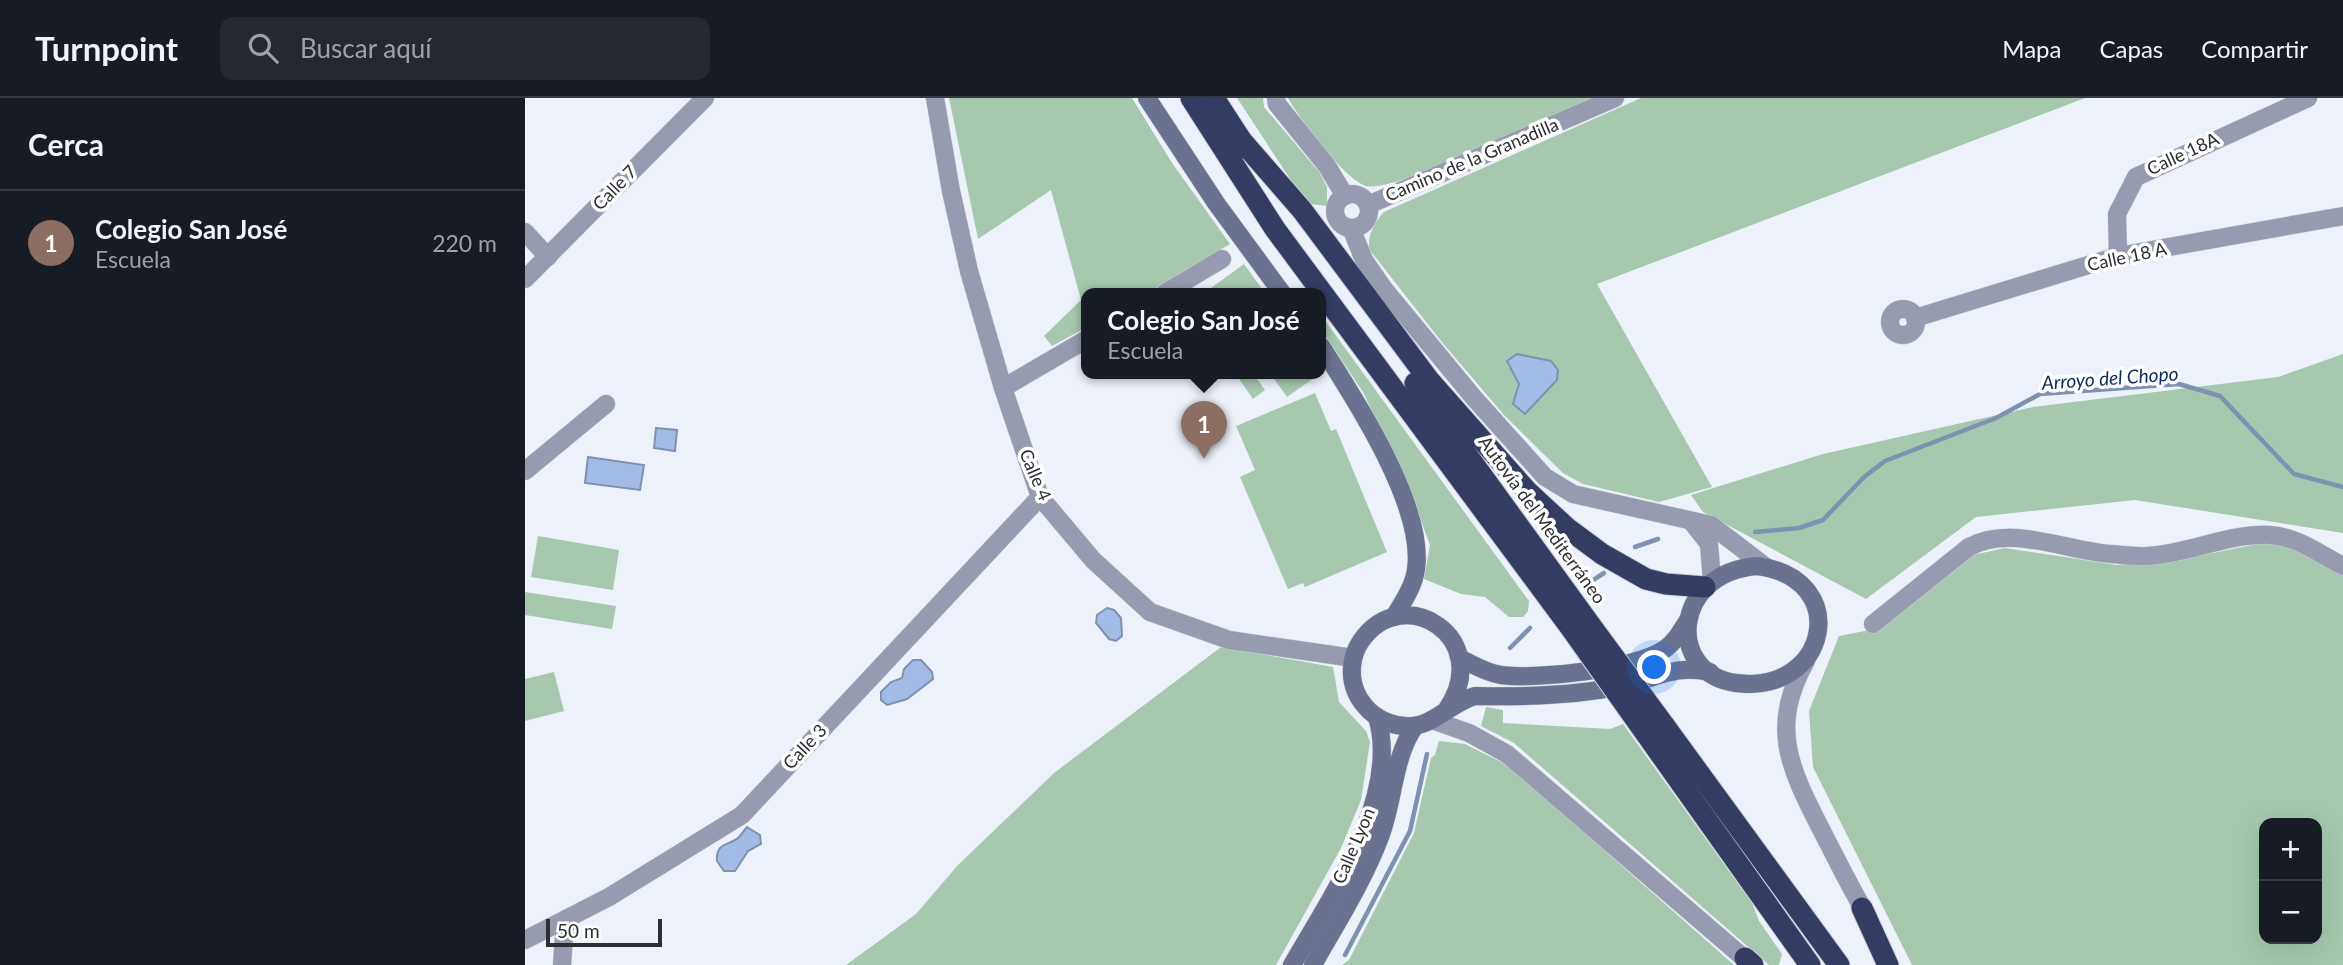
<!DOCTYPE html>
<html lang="es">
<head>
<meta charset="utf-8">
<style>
  :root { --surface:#171b24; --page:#242831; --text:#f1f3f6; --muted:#9ea1a6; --line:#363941; --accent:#b5a4db }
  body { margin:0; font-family:Lato,sans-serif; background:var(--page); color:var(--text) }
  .controls { position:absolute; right:21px; bottom:21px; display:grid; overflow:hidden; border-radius:14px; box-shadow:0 7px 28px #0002 }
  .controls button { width:63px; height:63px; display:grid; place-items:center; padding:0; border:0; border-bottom:2px solid var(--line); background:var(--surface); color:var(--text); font:35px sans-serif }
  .scale { position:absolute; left:21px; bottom:18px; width:116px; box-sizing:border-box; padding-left:7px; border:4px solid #2d2e32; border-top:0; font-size:19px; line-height:24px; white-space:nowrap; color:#2d2e32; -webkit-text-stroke:5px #fefefe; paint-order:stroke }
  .you { position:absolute; left:1130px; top:570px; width:24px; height:24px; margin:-18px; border:5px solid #fff; border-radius:50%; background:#1a73e8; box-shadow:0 0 0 10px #1a73e833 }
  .badge { display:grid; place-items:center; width:46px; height:46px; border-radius:50%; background:var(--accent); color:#fff; font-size:23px; font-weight:700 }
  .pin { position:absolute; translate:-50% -58px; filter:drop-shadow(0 2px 4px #0008) }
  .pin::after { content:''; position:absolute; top:37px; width:24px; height:21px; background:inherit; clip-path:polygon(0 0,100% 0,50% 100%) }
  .popup { position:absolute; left:556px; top:190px; width:245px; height:91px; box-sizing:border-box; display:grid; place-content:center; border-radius:14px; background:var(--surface); filter:drop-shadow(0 2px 5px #0005); font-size:23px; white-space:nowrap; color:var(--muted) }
  .popup b { font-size:26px; color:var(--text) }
  .popup::after { content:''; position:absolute; left:50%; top:100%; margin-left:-14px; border:14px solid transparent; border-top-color:var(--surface) }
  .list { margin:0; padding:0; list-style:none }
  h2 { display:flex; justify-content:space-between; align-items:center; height:91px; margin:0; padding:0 28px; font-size:30px }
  h2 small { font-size:23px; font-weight:400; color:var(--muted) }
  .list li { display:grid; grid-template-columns:46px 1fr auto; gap:21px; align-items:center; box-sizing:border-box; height:105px; padding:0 28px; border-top:2px solid var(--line) }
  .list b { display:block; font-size:26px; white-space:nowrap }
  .list p { margin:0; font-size:23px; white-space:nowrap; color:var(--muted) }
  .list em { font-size:23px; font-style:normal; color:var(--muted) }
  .icon { flex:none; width:38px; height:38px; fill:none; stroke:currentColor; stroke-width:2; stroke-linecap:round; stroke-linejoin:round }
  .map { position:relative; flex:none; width:1818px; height:867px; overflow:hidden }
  header { display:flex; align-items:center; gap:42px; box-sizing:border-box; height:98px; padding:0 35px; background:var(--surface); border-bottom:2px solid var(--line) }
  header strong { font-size:33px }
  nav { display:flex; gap:38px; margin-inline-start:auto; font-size:24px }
  .search { width:490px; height:63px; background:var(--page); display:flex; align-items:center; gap:18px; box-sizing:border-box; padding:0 24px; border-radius:14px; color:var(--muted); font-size:26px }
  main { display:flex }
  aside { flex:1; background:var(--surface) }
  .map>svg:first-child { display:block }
  .green { fill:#a6c8af; fill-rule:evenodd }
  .water { fill:#a2bbe7; stroke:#7f91b1; stroke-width:2 }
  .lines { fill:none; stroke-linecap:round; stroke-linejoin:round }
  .stream { stroke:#7f91b1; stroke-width:4.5 }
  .street-casing { stroke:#caced6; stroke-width:19 }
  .secondary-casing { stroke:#caced6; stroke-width:19 }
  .highway-casing { stroke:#caced6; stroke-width:23 }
  .street { stroke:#969bb0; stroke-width:18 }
  .secondary { stroke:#6b7290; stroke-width:18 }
  .highway { stroke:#353c64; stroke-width:21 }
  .highway-bridge-casing { stroke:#caced6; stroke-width:23; stroke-linecap:butt }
  .highway-bridge { stroke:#353c64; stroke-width:21 }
  .labels { text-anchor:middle; stroke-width:7; stroke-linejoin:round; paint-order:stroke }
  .street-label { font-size:18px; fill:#2d2e32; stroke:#fefefe }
  .water-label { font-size:19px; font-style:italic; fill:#0e295e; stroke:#fefefe }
</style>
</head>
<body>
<header>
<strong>Turnpoint</strong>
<div class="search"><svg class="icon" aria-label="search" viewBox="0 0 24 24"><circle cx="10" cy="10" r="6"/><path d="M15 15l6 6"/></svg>Buscar aquí</div>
<nav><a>Mapa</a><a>Capas</a><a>Compartir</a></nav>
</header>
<main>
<aside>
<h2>Cerca<small></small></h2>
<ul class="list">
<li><span class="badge" style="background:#8d6e63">1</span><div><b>Colegio San José</b><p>Escuela</p></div><em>220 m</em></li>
</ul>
</aside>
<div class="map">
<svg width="1818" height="867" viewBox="0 0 1818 867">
  <rect width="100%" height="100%" fill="#ecf1fa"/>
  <g class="green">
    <path d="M 424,0 L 607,0 L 647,65 L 705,146 L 622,195 L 562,195 L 562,229 L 527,248 L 519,238 L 556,202 L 526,92 L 453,141 Z"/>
    <path d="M 712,0 L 738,0 L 739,9 L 795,75 L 802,89 L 802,108 L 785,106 L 773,93 Z"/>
    <path d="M 763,0 L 1077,0 C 1040,15 868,96 841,88 C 819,81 775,21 763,0 Z"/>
    <path d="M 1116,0 L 1560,0 L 1072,186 L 1187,389 L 1134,404 L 1058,386 L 1038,375 L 979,317 L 916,243 L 844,151 C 843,136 849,125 859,114 Z"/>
    <path d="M 719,166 L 740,195 L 679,195 Z"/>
    <path d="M 796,217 L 1004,503 L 1003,513 L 998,519 L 984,519 L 960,499 L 936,496 L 899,481 L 905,447 L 888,401 L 838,294 L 796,231 Z"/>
    <path d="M 1818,256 L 1818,435 L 1610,402 L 1451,419 L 1341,501 L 1178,414 L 1166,397 L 1298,356 L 1508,309 L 1753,279 Z"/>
    <path d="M 716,275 L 728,275 L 740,292 L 728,301 L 712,278 Z"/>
    <path d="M 745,275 L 796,275 L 762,299 Z"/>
    <path d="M 790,295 L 806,333 L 811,331 L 862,454 L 780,489 L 778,485 L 763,491 L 715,379 L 730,372 L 711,328 Z"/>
    <path d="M 13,438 L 94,452 L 88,492 L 6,479 Z"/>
    <path d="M 1737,445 L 1772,448 L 1818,473 L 1818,867 L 1387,867 L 1288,669 L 1284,613 L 1314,538 L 1355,530 L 1448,457 L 1480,450 L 1592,467 L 1648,463 ZM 1739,725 L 1792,725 L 1792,841 L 1739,841 Z"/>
    <path d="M 0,494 L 91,508 L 87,531 L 0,517 Z"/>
    <path d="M 696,549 L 808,569 L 814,604 L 841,633 L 845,644 L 836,702 L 816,750 L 751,867 L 321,867 L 391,816 L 433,767 L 529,675 Z"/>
    <path d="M 29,574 L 39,613 L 0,623 L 0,581 Z"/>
    <path d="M 961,609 L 978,612 L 978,625 L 1085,631 L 1098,626 L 1227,805 L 1234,823 L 1257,856 L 1254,867 L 1244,867 L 989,645 L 956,628 Z"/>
    <path d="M 914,643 L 940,646 L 984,668 L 1209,867 L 817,867 L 824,862 L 889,735 L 906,660 L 910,657 Z"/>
  </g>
  <g class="water">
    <path d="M 992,256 L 1026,263 L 1033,272 L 1032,282 L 1000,316 L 988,306 L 994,286 L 982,263 Z"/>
    <path d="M 131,330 L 152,332 L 150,353 L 129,350 Z"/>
    <path d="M 63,359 L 119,367 L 115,392 L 60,385 Z"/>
    <path d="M 582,510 L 589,512 L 596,520 L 597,538 L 591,543 L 584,541 L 571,525 L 572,517 Z"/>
    <path d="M 388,562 L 396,562 L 407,574 L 408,581 L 382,601 L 362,607 L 356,602 L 356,594 L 366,584 L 377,580 L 379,571 Z"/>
    <path d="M 222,729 L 235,737 L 236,746 L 223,753 L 210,773 L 199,773 L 192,763 C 191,747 199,748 210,742 C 215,740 218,733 222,729 Z"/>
  </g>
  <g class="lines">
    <g class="stream">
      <path d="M 1230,434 L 1274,430 L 1298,422 L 1339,379 L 1360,363 L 1471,320 L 1515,296 L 1654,286 L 1695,298 L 1769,376 L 1818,389"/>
      <path d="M 1110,449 L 1133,441"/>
      <path d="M 1062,486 L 1079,475"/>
      <path d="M 985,550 L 1005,530"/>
      <path d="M 820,857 L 885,733 L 902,656"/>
    </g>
    <defs>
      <g id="street">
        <path d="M 410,0 L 426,93 L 444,173 L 478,290 L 515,399 L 568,462 L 625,514 L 704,542 L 828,560"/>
        <path d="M 751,0 L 752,6 L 802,68 L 820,98"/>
        <circle cx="827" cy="113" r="17"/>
        <path d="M 843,107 L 1090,0"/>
        <path d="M 826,130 L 839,162 L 859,191 L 949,300 L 1020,379 L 1048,396 L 1186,427 L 1241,469"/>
        <path d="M 0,134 L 23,159"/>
        <path d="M 1593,158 L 1592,116 L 1611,79 L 1783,0"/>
        <path d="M 0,181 L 180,0"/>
        <path d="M 640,195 L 697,161"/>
        <circle cx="1378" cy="224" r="13"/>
        <path d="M 1390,220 L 1593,158 L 1818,118"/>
        <path d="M 478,290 L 562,241"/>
        <path d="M 0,373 L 81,306"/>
        <path d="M 1166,423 L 1184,446 L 1187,483"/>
        <path d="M 1348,526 L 1444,449 C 1488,426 1539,453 1586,456 C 1598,457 1611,459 1623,458 C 1664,456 1703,435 1745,437 C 1773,439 1794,456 1818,468"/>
        <path d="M 1281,563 C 1242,632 1267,674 1300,739 C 1314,766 1327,793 1343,819"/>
        <path d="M 907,622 L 944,635 L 982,656 L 1227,867"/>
        <path d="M 0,842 L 84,799 L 217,717 L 515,399"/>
        <path d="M 37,867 L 40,824"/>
      </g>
      <g id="secondary">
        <path d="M 622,0 L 691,105 L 757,195"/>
        <path d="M 796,248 C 830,301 900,408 891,471 C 889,488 878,504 869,519"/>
        <path d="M 1232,468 C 1328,480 1304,597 1211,585 C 1141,576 1146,475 1232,468 Z"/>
        <path d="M 936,561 C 949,567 962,575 976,577 C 1011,582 1111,571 1140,551 C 1151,543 1156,533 1163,522"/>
        <path d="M 922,611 C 970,540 878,482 836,543 C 826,557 824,578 831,594 C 844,623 880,638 908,621 C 923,613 933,603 950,598 C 997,599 1049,598 1096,588 C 1131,581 1148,566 1185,574"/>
        <path d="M 767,867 C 805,801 876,698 852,619"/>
        <path d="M 788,867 C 811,826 838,784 855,739 C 869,703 868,659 890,628"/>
      </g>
      <g id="highway">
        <path d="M 666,0 L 750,131 L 1045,529"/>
        <path d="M 689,0 L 722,51"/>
        <path d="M 716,42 L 777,112 L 904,282 L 1002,393 L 1042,430 L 1077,456 L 1121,481 L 1141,486 L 1180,489"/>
        <path d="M 890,285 L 1061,521"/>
        <path d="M 1139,627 L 1314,867"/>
        <path d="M 1121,636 L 1285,867"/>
        <path d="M 1337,810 L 1363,867"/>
        <path d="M 1220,860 L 1228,867"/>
      </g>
    </defs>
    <use href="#street" class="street-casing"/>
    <use href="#secondary" class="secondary-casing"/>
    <use href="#highway" class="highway-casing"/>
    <use href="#street" class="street"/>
    <use href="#secondary" class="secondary"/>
    <use href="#highway" class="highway"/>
    <defs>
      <g id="highway-bridge">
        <path d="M 1061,521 L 1139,627"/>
        <path d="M 1045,529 L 1121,636"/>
      </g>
    </defs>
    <use href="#highway-bridge" class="highway-bridge-casing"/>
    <use href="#highway-bridge" class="highway-bridge"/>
  </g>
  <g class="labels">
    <g class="street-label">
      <text transform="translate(1658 56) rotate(-25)" y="6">Calle 18A</text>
      <text transform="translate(947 62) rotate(-23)" y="6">Camino de la Granadilla</text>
      <text transform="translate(90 90) rotate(-46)" y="6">Calle 7</text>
      <text transform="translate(1602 159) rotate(-12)" y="6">Calle 18 A</text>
      <text transform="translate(510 377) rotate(67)" y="6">Calle 4</text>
      <text transform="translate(1017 422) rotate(54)" y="6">Autovía del Mediterráneo</text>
      <text transform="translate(280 649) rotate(-47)" y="6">Calle 3</text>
      <text transform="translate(829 748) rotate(-67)" y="6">Calle Lyon</text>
    </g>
    <g class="water-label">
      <text transform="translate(1585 280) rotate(-4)" y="7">Arroyo del Chopo</text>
    </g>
  </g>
</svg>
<div class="controls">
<button>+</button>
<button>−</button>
</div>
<div class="scale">50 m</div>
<div class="you"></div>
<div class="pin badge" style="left:679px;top:361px;background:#8d6e63">1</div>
<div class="popup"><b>Colegio San José</b>Escuela</div>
</div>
</main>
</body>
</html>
